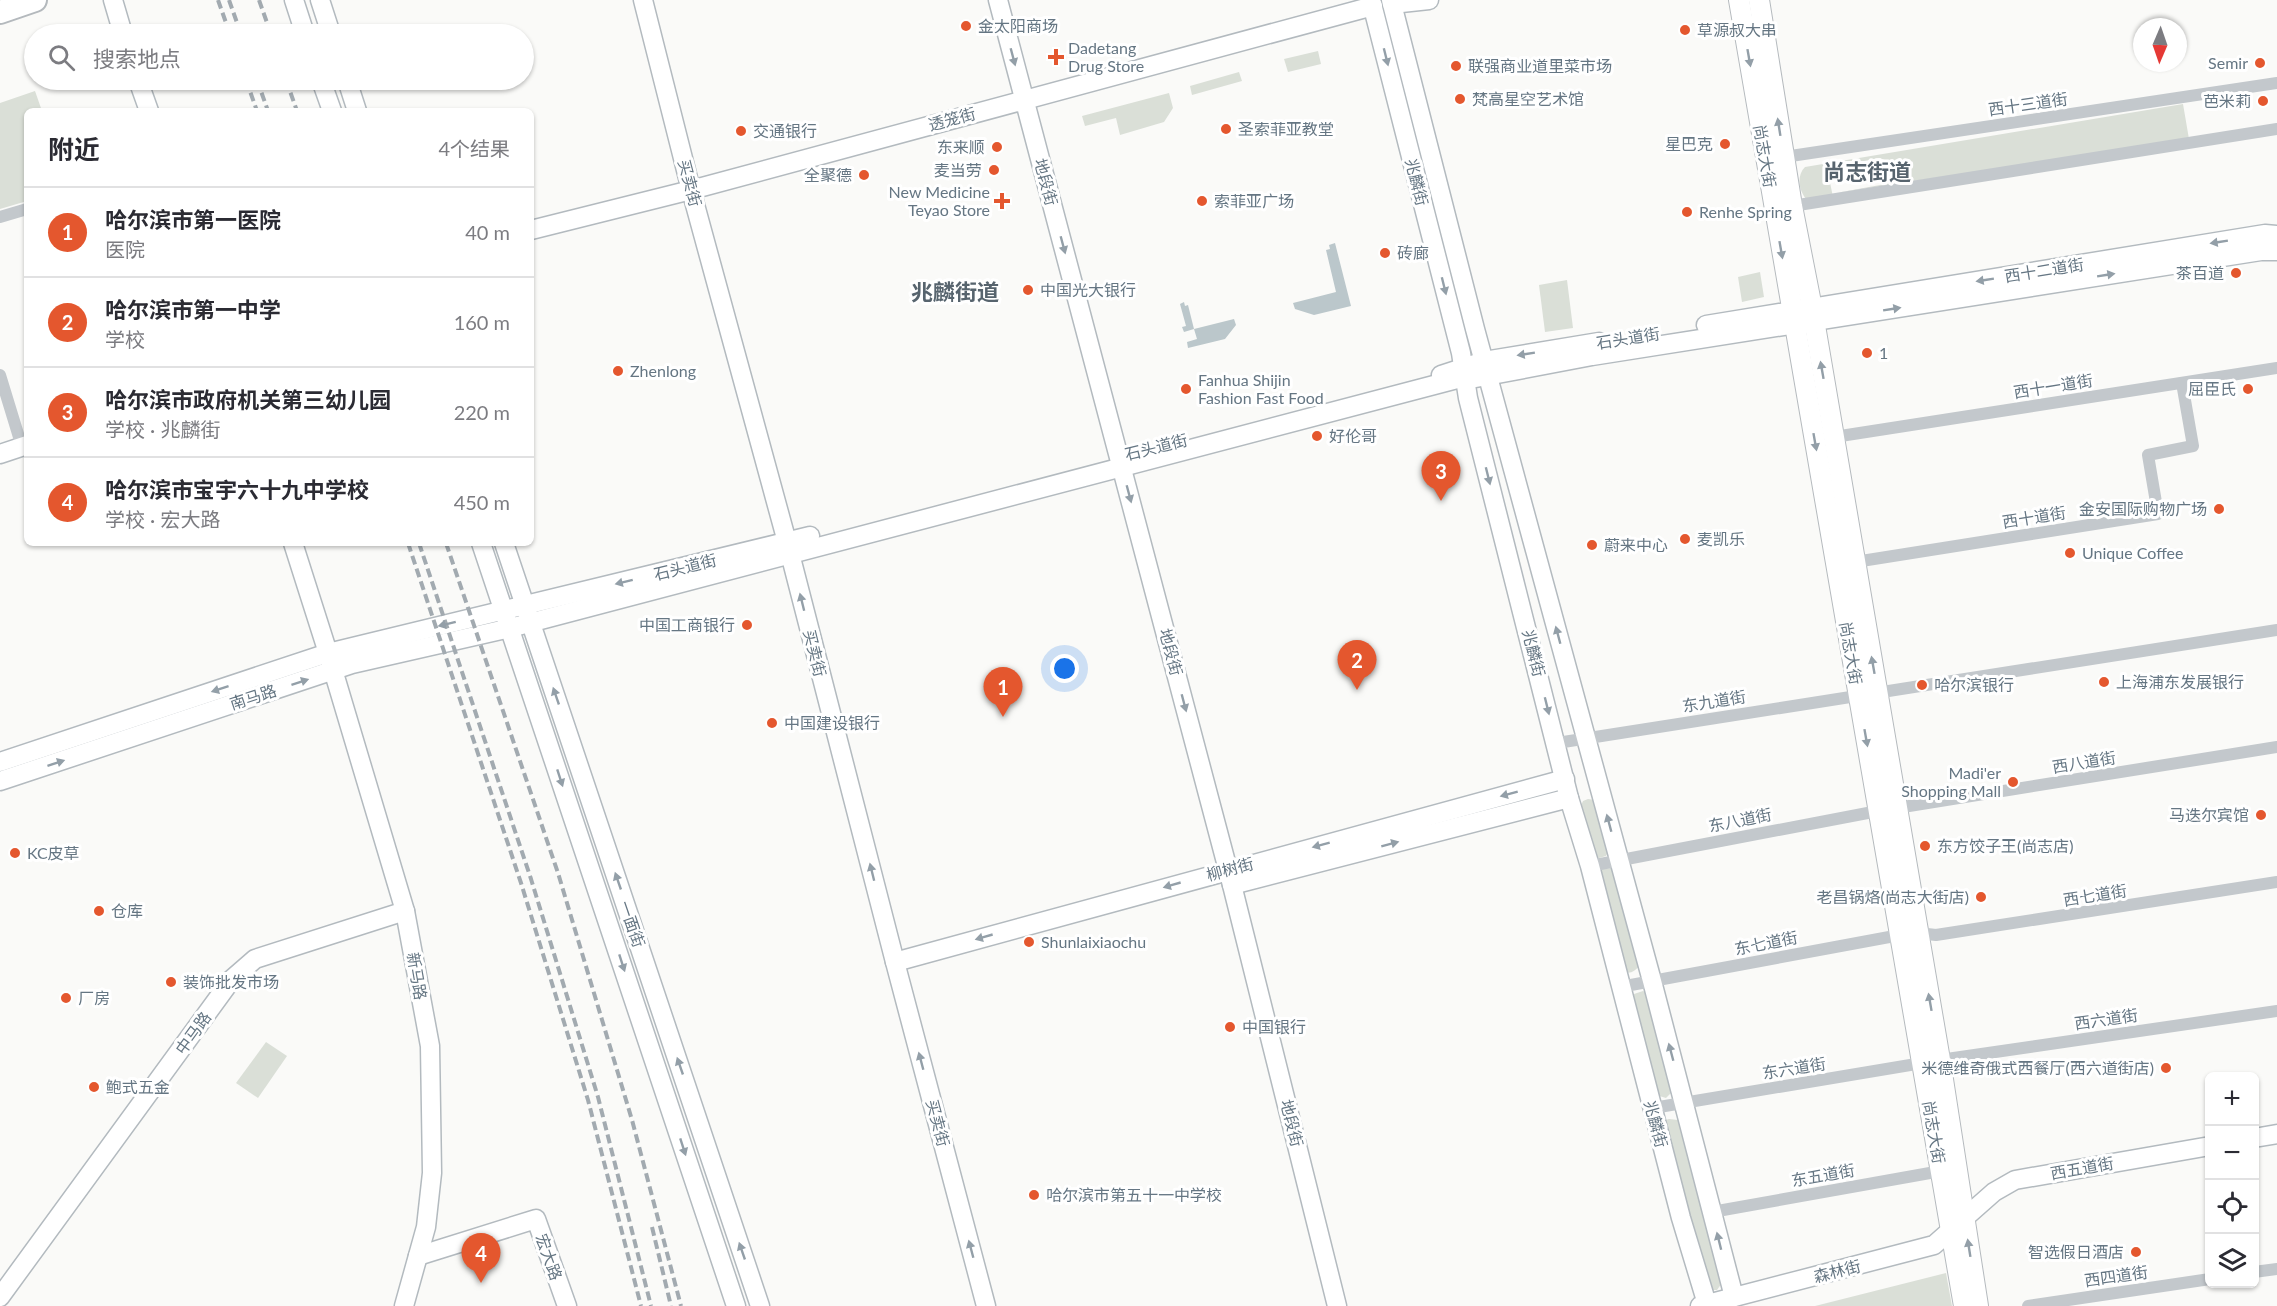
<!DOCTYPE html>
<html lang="zh">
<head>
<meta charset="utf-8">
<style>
  :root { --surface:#fff; --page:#f2f2f3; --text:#2b2b33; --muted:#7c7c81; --line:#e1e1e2; --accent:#e4572e }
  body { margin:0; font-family:Lato,"Noto Sans SC",sans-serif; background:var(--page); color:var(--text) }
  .controls { position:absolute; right:18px; bottom:18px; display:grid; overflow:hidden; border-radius:9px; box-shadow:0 2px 4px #0004 }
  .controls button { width:54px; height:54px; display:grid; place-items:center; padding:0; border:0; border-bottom:2px solid var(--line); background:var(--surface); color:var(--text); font:30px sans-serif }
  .compass { position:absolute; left:2133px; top:18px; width:54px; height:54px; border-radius:50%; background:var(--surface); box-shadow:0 2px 4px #0004; rotate:182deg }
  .you { position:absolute; left:1065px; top:669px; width:21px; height:21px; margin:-15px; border:4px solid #fff; border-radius:50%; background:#1a73e8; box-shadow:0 0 0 9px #1a73e833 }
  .badge { display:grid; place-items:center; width:39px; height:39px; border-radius:50%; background:var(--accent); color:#fff; font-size:20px; font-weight:700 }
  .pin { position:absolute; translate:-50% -50px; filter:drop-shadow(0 2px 3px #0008) }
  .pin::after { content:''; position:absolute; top:32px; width:21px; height:18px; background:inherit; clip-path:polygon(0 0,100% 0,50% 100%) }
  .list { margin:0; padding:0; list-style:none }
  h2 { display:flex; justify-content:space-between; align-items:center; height:78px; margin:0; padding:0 24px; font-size:26px }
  h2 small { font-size:20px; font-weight:400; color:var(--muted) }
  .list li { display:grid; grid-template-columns:39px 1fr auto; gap:18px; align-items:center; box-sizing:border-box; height:90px; padding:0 24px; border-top:2px solid var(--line) }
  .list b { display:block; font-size:22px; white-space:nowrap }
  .list p { margin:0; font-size:20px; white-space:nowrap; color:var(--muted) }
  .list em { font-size:20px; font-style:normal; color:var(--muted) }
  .icon { flex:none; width:33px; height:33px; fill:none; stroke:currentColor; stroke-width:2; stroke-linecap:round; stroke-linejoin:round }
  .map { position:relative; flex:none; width:2277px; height:1306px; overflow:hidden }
  .search { position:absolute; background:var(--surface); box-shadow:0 2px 4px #0004; left:24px; top:24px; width:510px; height:66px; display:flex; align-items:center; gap:15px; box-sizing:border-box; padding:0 21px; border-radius:33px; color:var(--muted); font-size:22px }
  .panel { position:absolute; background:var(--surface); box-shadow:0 2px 4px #0004; left:24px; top:108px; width:510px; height:438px; border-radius:9px }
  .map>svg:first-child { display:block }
  .green { fill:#dadfd7 }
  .water { fill:#bbc7cb }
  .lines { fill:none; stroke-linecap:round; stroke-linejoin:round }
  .secondary-casing { stroke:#b3babf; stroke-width:21 }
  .primary-casing { stroke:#b5babe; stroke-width:22 }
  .highway-casing { stroke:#b4b9bd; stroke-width:26 }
  .street { stroke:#c3c8cc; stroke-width:12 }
  .secondary { stroke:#fff; stroke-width:18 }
  .primary { stroke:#fff; stroke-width:20 }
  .highway { stroke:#fff; stroke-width:22 }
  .rail { stroke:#a2aab0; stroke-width:4; stroke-dasharray:9 4.5; stroke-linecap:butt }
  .oneway { fill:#939fa8 }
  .poi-dot { fill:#e4572e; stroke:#fff; stroke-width:2 }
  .labels { text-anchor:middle; stroke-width:6; stroke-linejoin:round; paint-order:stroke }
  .poi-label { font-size:16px; fill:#657683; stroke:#fff; text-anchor:start }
  .street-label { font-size:16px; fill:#657683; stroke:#fff }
  .district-label { font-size:22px; font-weight:bold; fill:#57646e; stroke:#fff }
</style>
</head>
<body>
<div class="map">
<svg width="2277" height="1306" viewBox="0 0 2277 1306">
  <rect width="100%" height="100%" fill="#fafaf8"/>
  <g class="green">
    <path d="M 1318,51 L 1321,64 L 1288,72 L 1284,59 Z"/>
    <path d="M 1239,72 L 1242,81 L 1192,95 L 1190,86 Z"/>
    <path d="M 35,91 L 42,111 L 27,111 L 27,201 L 0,209 L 0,103 Z"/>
    <path d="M 1169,93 L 1173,108 L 1164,122 L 1120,135 L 1116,118 L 1085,126 L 1082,116 Z"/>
    <path d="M 2183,104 L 2189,139 L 1836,193 L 1880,185 C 1891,179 1891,172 1887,161 L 1880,158 L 1827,168 L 1833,197 L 1807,200 C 1799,191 1796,176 1805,167 Z"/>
    <path d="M 1760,272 L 1764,297 L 1742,302 L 1738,277 Z"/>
    <path d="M 1567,280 L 1573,328 L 1545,332 L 1539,285 Z"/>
    <path d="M 1588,799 L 1595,800 L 1610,848 L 1606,856 L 1599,858 L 1595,856 L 1580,808 L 1583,801 Z"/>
    <path d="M 1612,868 L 1639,966 C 1635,971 1631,974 1624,972 L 1600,869 Z"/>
    <path d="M 1643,991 L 1647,993 L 1674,1090 L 1666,1098 L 1656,1095 L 1631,1000 L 1634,994 Z"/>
    <path d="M 266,1042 L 287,1056 L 258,1098 L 236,1083 Z"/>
    <path d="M 1669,1119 L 1678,1120 L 1682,1125 L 1724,1280 L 1717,1290 L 1708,1290 L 1662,1121 Z"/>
    <path d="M 1946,1273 L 1952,1306 L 1815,1306 Z"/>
  </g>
  <g class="water">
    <path d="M 1335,243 L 1351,306 L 1314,315 L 1295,309 L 1293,303 L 1336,292 L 1326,250 L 1330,249 L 1329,245 Z"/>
    <path d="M 1184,302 L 1185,306 L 1188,305 L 1194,329 L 1234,319 L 1236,325 L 1225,339 L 1188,348 L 1187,342 L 1197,339 L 1194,329 L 1184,332 L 1182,327 L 1186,326 L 1180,304 Z"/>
  </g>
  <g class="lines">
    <defs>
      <g id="secondary">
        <path d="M 113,0 L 123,34"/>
        <path d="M 294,0 L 305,34"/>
        <path d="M 320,0 L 331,34"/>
        <path d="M 643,0 L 691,190 L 787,542 L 895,962 L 986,1306"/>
        <path d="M 998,0 L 1232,885 L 1337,1306"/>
        <path d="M 1371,0 L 1461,353 L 1468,398 L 1569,798 L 1590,866 L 1681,1218 L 1707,1304"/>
        <path d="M 1391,0 L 1475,329 L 1652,981 L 1734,1297"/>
        <path d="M 1392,4 L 1429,0"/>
        <path d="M 138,80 L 149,111"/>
        <path d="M 321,80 L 332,111"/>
        <path d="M 347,80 L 357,111"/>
        <path d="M 531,230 L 691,190 L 1373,6"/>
        <path d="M 1706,325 L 2265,234 L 2277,235"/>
        <path d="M 1441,375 L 1484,361 L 1599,342"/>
        <path d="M 0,454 L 27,445"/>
        <path d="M 293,543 L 328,653 L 405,911 L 430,1046 L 432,1173 L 426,1227 L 404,1306"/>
        <path d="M 481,543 L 736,1306"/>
        <path d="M 504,543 L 760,1306"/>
        <path d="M 0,762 L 328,653 L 810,536"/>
        <path d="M 0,781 L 352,664 L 510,628 L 1457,379 L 1465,380 L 1592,356 L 2261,251 L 2277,251"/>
        <path d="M 1232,885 L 1569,798"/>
        <path d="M 895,962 L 1565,779"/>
        <path d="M 2254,1138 L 2277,1134"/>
        <path d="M 418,1256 L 536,1219 L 567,1306"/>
        <path d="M 0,1297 L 232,979 L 255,959 L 405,911"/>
        <path d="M 1700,1306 L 1934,1245 L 1994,1192 L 2015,1180 L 2210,1146"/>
      </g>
      <g id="primary">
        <path d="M 1739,0 L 1964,1306"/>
        <path d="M 1759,0 L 1792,206 L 1812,308 L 1940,1060 L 1978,1306"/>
      </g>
      <path id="highway" d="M 0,12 L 35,0"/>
    </defs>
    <use href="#secondary" class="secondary-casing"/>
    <use href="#primary" class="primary-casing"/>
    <use href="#highway" class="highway-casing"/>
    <g class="street">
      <path d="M 1784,157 L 2277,83"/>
      <path d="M 1792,206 L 2277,129"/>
      <path d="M 0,217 L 27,209"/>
      <path d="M 0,375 L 22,447"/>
      <path d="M 1834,437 L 2277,368"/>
      <path d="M 1855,562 L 2158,514 L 2148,455 L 2193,446 L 2182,383"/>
      <path d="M 1557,743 L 2277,630"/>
      <path d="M 1590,866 L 1878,811 L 2277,747"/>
      <path d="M 1620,987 L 1900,935 L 1918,933 L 1936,935 L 2277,882"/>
      <path d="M 1653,1108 L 1940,1060 L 2277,1011"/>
      <path d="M 1712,1212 L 1941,1171"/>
      <path d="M 2254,1272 L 2277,1269"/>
      <path d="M 2028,1306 L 2210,1279"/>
    </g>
    <use href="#secondary" class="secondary"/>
    <use href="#primary" class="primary"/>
    <use href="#highway" class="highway"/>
    <g class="rail">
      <path d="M 218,0 L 230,34"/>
      <path d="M 229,0 L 241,34"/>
      <path d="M 259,0 L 271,34"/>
      <path d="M 246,80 L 257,111"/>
      <path d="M 257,80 L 268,111"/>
      <path d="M 286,80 L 297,111"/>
      <path d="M 408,543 L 521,883 L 588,1100 L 641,1306"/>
      <path d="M 419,543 L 531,879 L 598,1097 L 651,1306"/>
      <path d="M 446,543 L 558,873 L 632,1120 L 681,1306"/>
      <path d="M 652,1227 L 671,1306"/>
    </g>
  </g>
  <defs><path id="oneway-solid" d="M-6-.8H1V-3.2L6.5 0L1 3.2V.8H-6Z" transform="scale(1.5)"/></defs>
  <g class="oneway">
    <use href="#oneway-solid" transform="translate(1013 57) rotate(75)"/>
    <use href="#oneway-solid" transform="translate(1386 57) rotate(76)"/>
    <use href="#oneway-solid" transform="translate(1749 58) rotate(80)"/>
    <use href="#oneway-solid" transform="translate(1779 127) rotate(-99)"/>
    <use href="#oneway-solid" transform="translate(2219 242) rotate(171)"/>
    <use href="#oneway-solid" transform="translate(1063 245) rotate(75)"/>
    <use href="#oneway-solid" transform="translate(1781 250) rotate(80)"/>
    <use href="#oneway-solid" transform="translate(2106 275) rotate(-9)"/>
    <use href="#oneway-solid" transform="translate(1985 280) rotate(171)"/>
    <use href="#oneway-solid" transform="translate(1444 286) rotate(76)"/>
    <use href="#oneway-solid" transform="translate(1892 309) rotate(-9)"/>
    <use href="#oneway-solid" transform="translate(1526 354) rotate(171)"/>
    <use href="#oneway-solid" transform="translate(1822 370) rotate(-100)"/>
    <use href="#oneway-solid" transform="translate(1815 442) rotate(80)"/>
    <use href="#oneway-solid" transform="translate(1488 476) rotate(76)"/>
    <use href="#oneway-solid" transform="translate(1129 494) rotate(75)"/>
    <use href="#oneway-solid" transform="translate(624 582) rotate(166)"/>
    <use href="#oneway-solid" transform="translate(802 602) rotate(-104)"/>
    <use href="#oneway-solid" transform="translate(447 624) rotate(166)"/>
    <use href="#oneway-solid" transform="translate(1558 635) rotate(-105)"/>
    <use href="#oneway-solid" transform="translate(1873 665) rotate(-100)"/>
    <use href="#oneway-solid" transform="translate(300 682) rotate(-18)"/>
    <use href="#oneway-solid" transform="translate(220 689) rotate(162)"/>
    <use href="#oneway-solid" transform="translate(556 696) rotate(-109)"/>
    <use href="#oneway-solid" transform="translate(1184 703) rotate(75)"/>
    <use href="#oneway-solid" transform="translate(1547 706) rotate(76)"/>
    <use href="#oneway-solid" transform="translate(1866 738) rotate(80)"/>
    <use href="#oneway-solid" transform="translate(56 763) rotate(-18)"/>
    <use href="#oneway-solid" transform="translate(560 778) rotate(72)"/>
    <use href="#oneway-solid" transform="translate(1509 794) rotate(165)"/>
    <use href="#oneway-solid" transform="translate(1609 823) rotate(-105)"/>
    <use href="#oneway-solid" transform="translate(1390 844) rotate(-15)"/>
    <use href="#oneway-solid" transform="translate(1321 845) rotate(165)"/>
    <use href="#oneway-solid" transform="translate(872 872) rotate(-104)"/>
    <use href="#oneway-solid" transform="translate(618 881) rotate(-109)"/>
    <use href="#oneway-solid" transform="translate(1172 885) rotate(164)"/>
    <use href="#oneway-solid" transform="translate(984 937) rotate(164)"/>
    <use href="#oneway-solid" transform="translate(622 963) rotate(72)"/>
    <use href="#oneway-solid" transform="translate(1930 1002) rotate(-100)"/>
    <use href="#oneway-solid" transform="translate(1671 1052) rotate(-105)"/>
    <use href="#oneway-solid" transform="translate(921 1061) rotate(-105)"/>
    <use href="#oneway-solid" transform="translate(680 1066) rotate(-109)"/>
    <use href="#oneway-solid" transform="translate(683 1147) rotate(72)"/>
    <use href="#oneway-solid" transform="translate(1719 1241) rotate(-104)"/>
    <use href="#oneway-solid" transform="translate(1969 1248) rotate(-99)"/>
    <use href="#oneway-solid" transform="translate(971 1249) rotate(-105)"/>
    <use href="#oneway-solid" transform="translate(742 1251) rotate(-109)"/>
  </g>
  <g class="poi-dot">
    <circle cx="966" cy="26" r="6"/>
    <circle cx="1685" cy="30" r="6"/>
    <path d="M1053 48h6v6h6v6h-6v6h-6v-6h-6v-6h6z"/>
    <circle cx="2260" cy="63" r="6"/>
    <circle cx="1456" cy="66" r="6"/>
    <circle cx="1460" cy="99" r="6"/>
    <circle cx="2263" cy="101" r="6"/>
    <circle cx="1226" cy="129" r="6"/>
    <circle cx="741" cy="131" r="6"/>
    <circle cx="1725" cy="144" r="6"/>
    <circle cx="997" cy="147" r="6"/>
    <circle cx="994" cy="170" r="6"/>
    <circle cx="864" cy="175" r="6"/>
    <path d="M999 192h6v6h6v6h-6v6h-6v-6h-6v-6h6z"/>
    <circle cx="1202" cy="201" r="6"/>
    <circle cx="1687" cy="212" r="6"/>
    <circle cx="1385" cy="253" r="6"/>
    <circle cx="2236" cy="273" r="6"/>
    <circle cx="1028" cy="290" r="6"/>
    <circle cx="1867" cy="353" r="6"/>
    <circle cx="618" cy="371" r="6"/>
    <circle cx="1186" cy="389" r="6"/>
    <circle cx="2248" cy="389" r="6"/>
    <circle cx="1317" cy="436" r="6"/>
    <circle cx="2219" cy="509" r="6"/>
    <circle cx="1685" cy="539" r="6"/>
    <circle cx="1592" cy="545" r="6"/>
    <circle cx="2070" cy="553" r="6"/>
    <circle cx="747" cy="625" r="6"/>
    <circle cx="2104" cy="682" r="6"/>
    <circle cx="1922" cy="685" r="6"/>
    <circle cx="772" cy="723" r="6"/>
    <circle cx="2013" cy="782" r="6"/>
    <circle cx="2261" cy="815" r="6"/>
    <circle cx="1925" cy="846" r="6"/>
    <circle cx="15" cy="853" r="6"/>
    <circle cx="1981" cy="897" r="6"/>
    <circle cx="99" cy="911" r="6"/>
    <circle cx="1029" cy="942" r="6"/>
    <circle cx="171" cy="982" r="6"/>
    <circle cx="66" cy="998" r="6"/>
    <circle cx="1230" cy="1027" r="6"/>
    <circle cx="2166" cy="1068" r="6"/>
    <circle cx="94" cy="1087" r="6"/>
    <circle cx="1034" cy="1195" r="6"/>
    <circle cx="2136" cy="1252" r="6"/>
  </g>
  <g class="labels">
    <g class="poi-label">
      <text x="978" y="32">金太阳商场</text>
      <text x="1697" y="36">草源叔大串</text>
      <text x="1068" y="54">Dadetang<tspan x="1068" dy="18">Drug Store</tspan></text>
      <text x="2248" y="69" text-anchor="end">Semir</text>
      <text x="1468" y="72">联强商业道里菜市场</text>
      <text x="1472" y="105">梵高星空艺术馆</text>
      <text x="2251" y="107" text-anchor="end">芭米莉</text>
      <text x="1238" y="135">圣索菲亚教堂</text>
      <text x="753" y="137">交通银行</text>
      <text x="1713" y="150" text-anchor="end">星巴克</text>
      <text x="985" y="153" text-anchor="end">东来顺</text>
      <text x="982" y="176" text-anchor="end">麦当劳</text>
      <text x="852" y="181" text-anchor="end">全聚德</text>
      <text x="990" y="198" text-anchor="end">New Medicine<tspan x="990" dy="18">Teyao Store</tspan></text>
      <text x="1214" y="207">索菲亚广场</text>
      <text x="1699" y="218">Renhe Spring</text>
      <text x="1397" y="259">砖廊</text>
      <text x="2224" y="279" text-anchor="end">茶百道</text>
      <text x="1040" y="296">中国光大银行</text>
      <text x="1879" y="359">1</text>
      <text x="630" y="377">Zhenlong</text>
      <text x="1198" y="386">Fanhua Shijin<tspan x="1198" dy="18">Fashion Fast Food</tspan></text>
      <text x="2236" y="395" text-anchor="end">屈臣氏</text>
      <text x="1329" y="442">好伦哥</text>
      <text x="2207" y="515" text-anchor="end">金安国际购物广场</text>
      <text x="1697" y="545">麦凯乐</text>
      <text x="1604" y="551">蔚来中心</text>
      <text x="2082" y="559">Unique Coffee</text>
      <text x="735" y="631" text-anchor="end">中国工商银行</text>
      <text x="2116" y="688">上海浦东发展银行</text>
      <text x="1934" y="691">哈尔滨银行</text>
      <text x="784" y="729">中国建设银行</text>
      <text x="2001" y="779" text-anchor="end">Madi'er<tspan x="2001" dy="18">Shopping Mall</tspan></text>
      <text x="2249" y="821" text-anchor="end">马迭尔宾馆</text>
      <text x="1937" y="852">东方饺子王(尚志店)</text>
      <text x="27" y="859">KC皮草</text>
      <text x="1969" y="903" text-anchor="end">老昌锅烙(尚志大街店)</text>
      <text x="111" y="917">仓库</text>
      <text x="1041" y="948">Shunlaixiaochu</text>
      <text x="183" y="988">装饰批发市场</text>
      <text x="78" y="1004">厂房</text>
      <text x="1242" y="1033">中国银行</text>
      <text x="2154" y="1074" text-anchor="end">米德维奇俄式西餐厅(西六道街店)</text>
      <text x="106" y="1093">鲍式五金</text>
      <text x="1046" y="1201">哈尔滨市第五十一中学校</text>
      <text x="2124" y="1258" text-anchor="end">智选假日酒店</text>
    </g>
    <g class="street-label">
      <text transform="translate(2028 104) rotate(-8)" y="6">西十三道街</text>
      <text transform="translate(952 119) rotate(-15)" y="6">透笼街</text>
      <text transform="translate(1765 156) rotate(80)" y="6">尚志大街</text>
      <text transform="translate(1046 182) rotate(75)" y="6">地段街</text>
      <text transform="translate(1417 182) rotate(76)" y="6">兆麟街</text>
      <text transform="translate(690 183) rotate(75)" y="6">买卖街</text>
      <text transform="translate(2044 270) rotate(-9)" y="6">西十二道街</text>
      <text transform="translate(1628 338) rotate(-9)" y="6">石头道街</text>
      <text transform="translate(2053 386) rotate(-9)" y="6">西十一道街</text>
      <text transform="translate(1156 447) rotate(-14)" y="6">石头道街</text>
      <text transform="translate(2034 517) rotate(-9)" y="6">西十道街</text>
      <text transform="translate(685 567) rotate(-14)" y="6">石头道街</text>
      <text transform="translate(1171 652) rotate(75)" y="6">地段街</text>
      <text transform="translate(815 653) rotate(76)" y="6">买卖街</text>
      <text transform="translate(1534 653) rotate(76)" y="6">兆麟街</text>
      <text transform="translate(1851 653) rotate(80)" y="6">尚志大街</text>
      <text transform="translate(253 697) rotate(-18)" y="6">南马路</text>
      <text transform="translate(1714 701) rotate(-9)" y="6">东九道街</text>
      <text transform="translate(2084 762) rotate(-9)" y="6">西八道街</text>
      <text transform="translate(1740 820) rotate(-11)" y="6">东八道街</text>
      <text transform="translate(1230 869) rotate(-15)" y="6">柳树街</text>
      <text transform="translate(2095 895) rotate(-9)" y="6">西七道街</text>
      <text transform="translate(632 924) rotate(71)" y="6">一面街</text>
      <text transform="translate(1766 943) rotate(-11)" y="6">东七道街</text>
      <text transform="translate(417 976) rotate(80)" y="6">新马路</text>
      <text transform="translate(2106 1019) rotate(-8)" y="6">西六道街</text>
      <text transform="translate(193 1033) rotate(-54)" y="6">中马路</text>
      <text transform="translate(1794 1068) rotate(-9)" y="6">东六道街</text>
      <text transform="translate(938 1123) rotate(75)" y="6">买卖街</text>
      <text transform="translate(1292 1123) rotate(76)" y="6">地段街</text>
      <text transform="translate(1656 1124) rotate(75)" y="6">兆麟街</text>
      <text transform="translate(1934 1132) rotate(80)" y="6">尚志大街</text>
      <text transform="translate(2082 1168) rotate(-10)" y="6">西五道街</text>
      <text transform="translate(1823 1175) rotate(-10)" y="6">东五道街</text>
      <text transform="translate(549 1257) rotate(70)" y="6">宏大路</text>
      <text transform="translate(1837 1271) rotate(-14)" y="6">森林街</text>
      <text transform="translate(2116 1276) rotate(-8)" y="6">西四道街</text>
    </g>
    <g class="district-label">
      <text x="1867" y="180">尚志街道</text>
      <text x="955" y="300">兆麟街道</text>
    </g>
  </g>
</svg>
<div class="controls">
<button>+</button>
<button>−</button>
<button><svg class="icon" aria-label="locate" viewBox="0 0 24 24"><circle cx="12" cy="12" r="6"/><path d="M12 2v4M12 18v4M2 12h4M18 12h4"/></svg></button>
<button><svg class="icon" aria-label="layers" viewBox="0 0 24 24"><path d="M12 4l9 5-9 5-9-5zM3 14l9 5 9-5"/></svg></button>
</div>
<svg class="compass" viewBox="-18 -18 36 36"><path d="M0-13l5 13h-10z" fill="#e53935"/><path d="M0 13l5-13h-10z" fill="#7c7c81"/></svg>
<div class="you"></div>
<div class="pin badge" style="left:1003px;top:717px">1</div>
<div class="pin badge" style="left:1357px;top:690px">2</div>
<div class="pin badge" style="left:1441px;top:501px">3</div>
<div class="pin badge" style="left:481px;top:1283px">4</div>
<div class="search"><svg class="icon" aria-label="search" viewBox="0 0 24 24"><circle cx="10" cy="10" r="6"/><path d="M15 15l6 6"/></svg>搜索地点</div>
<section class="panel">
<h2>附近<small>4个结果</small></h2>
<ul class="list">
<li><span class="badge">1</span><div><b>哈尔滨市第一医院</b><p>医院</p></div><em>40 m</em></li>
<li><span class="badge">2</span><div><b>哈尔滨市第一中学</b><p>学校</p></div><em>160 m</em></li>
<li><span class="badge">3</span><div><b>哈尔滨市政府机关第三幼儿园</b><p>学校 · 兆麟街</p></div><em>220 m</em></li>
<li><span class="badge">4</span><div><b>哈尔滨市宝宇六十九中学校</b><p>学校 · 宏大路</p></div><em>450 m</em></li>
</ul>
</section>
</div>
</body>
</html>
